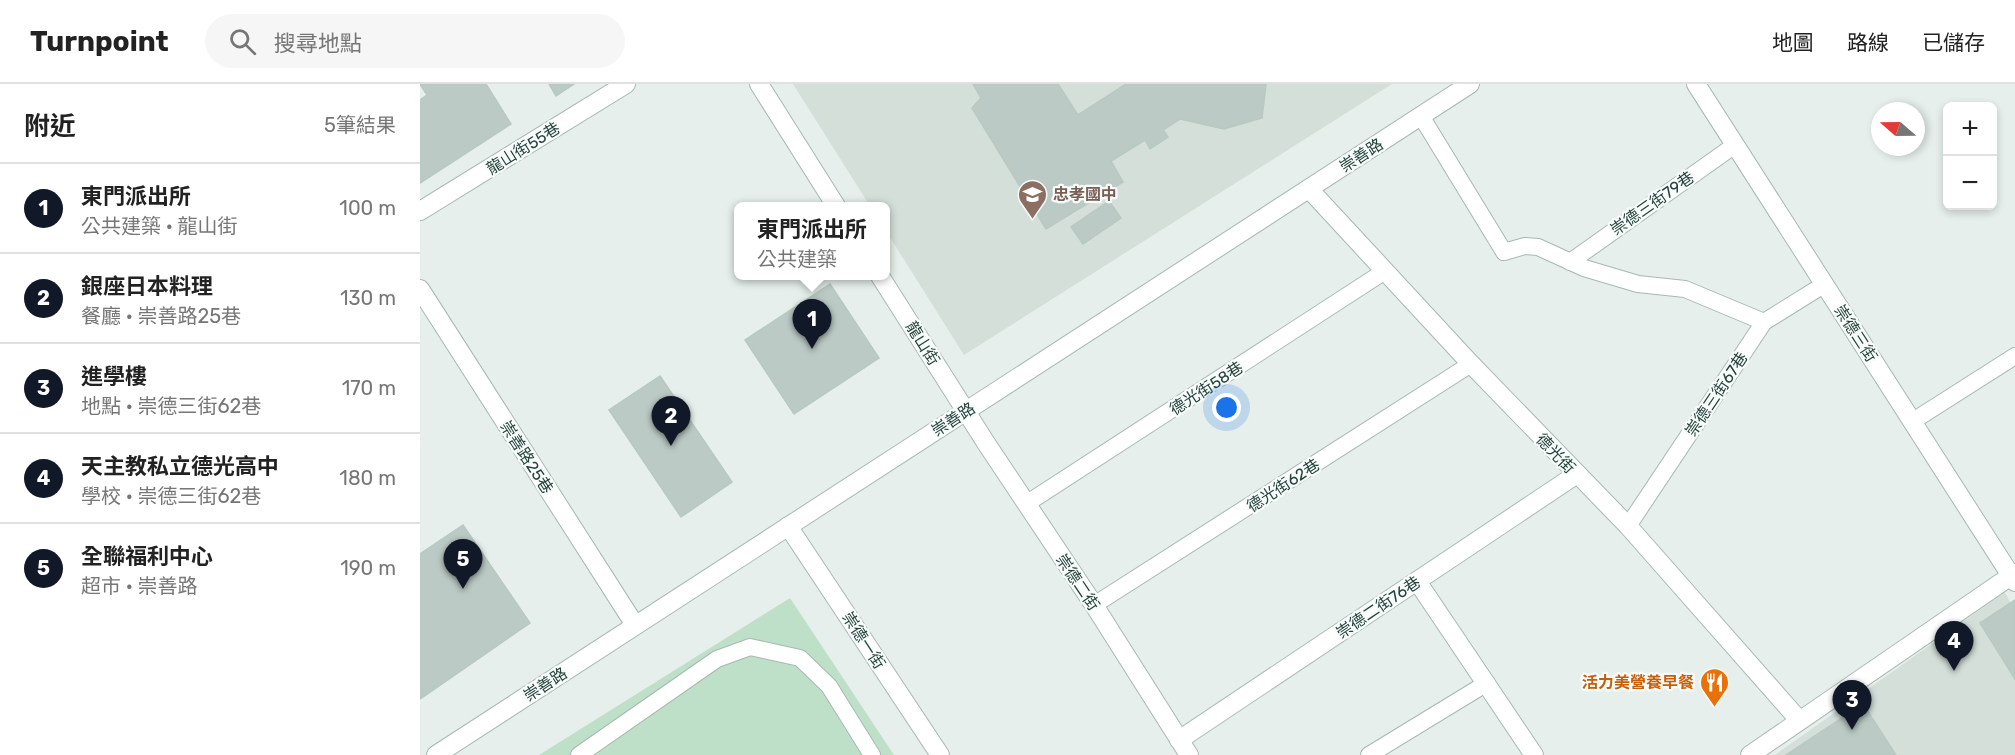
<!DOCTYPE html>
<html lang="zh-TW">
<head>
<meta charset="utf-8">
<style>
  :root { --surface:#fff; --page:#f6f6f6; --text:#222; --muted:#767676; --line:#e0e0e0; --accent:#111827 }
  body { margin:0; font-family:Rubik,"Noto Sans TC",sans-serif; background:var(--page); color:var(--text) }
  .controls { position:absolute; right:18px; top:18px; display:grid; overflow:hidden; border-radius:9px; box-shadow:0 3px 9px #0003 }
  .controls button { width:54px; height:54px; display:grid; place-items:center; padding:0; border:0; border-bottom:2px solid var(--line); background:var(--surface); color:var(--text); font:30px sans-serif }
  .compass { position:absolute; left:1451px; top:18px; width:54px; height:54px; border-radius:50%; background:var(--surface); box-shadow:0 3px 9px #0003; rotate:290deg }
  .you { position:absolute; left:807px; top:324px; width:21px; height:21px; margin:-15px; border:4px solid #fff; border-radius:50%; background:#1a73e8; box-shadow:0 0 0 9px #1a73e833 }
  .badge { display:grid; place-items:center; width:39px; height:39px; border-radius:50%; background:var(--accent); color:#fff; font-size:20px; font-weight:700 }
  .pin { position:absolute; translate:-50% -50px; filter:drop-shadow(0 2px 3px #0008) }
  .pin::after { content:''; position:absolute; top:32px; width:21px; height:18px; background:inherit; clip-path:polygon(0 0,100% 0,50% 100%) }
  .popup { position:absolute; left:314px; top:118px; width:156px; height:78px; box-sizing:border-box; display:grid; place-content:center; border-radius:9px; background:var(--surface); filter:drop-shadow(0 2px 4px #0005); font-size:20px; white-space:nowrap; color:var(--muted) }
  .popup b { font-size:22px; color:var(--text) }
  .popup::after { content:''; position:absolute; left:50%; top:100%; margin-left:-12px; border:12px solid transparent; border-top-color:var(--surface) }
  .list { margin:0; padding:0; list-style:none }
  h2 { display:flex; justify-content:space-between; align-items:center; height:78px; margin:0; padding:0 24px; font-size:26px }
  h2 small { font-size:20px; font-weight:400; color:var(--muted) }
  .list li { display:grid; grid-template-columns:39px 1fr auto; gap:18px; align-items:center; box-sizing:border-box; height:90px; padding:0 24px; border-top:2px solid var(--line) }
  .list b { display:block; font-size:22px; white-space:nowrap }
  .list p { margin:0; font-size:20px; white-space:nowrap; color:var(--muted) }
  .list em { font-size:20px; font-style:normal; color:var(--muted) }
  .icon { flex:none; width:33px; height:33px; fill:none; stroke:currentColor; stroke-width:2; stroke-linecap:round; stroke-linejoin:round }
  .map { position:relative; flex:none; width:1595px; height:671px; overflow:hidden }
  header { display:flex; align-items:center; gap:36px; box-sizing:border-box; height:84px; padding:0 30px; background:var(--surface); border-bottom:2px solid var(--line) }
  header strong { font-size:28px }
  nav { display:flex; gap:33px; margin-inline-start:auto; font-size:21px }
  .search { width:420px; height:54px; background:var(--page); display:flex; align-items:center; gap:15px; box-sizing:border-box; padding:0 21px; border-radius:33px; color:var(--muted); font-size:22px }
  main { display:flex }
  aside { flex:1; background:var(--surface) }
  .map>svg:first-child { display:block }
  .built { fill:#d4dfda }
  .green { fill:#bfe0c8 }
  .building { fill:#bbcac4; stroke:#b8c9c2; stroke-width:1.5 }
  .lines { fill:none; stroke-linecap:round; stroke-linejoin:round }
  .service-casing { stroke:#a8b8b2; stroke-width:18 }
  .minor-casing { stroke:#a8b8b2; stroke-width:20 }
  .tertiary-casing { stroke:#a8b8b2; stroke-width:20 }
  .service { stroke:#fff; stroke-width:16 }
  .minor { stroke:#fff; stroke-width:18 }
  .tertiary { stroke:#fff; stroke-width:18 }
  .labels { text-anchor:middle; stroke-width:4.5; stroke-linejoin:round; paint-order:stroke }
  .street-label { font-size:16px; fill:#24423a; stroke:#f7fbf9 }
  .education-label { font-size:16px; font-weight:bold; fill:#785e54; stroke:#f7fbf9; text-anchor:start }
  .food-label { font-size:16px; font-weight:bold; fill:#c56008; stroke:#f7fbf9; text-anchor:end }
</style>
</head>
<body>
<header>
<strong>Turnpoint</strong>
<div class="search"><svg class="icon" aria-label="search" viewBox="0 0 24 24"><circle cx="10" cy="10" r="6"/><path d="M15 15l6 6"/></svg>搜尋地點</div>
<nav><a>地圖</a><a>路線</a><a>已儲存</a></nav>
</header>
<main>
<aside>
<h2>附近<small>5筆結果</small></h2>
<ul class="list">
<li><span class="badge">1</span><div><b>東門派出所</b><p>公共建築 · 龍山街</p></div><em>100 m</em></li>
<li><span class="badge">2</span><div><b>銀座日本料理</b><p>餐廳 · 崇善路25巷</p></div><em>130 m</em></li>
<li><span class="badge">3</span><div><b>進學樓</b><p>地點 · 崇德三街62巷</p></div><em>170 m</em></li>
<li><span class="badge">4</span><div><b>天主教私立德光高中</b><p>學校 · 崇德三街62巷</p></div><em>180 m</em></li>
<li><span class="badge">5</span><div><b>全聯福利中心</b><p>超市 · 崇善路</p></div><em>190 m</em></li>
</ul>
</aside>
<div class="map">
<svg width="1595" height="671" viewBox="0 0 1595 671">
  <rect width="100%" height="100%" fill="#e6efeb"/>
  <g class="built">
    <path d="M 373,0 L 972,0 L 544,271 L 466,147 L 466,122 L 450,122 Z"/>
    <path d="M 1585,508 L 1595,528 L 1595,671 L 1355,671 Z"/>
  </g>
  <path class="green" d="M 370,514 L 474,671 L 119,671 Z"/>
  <g class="building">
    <path d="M 0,0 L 66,0 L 91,40 L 0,99 L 0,16 L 7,11 Z"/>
    <path d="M 129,0 L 154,0 L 136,12 Z"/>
    <path d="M 553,0 L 638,0 L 658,31 L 706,0 L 846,0 L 842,34 L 804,45 L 760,35 L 743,46 L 748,53 L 730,65 L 725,56 L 691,77 L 703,98 L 626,145 L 552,24 L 561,14 Z"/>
    <path d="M 689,117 L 701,134 L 663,160 L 651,143 Z"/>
    <path d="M 410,200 L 459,274 L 374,330 L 325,256 Z"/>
    <path d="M 240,292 L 312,398 L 261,433 L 189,326 Z"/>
    <path d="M 43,441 L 110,539 L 0,615 L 0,470 Z"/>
    <path d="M 1595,516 L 1595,595 L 1560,539 Z"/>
    <path d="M 1443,620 L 1476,671 L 1366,671 Z"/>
  </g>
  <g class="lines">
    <defs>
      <g id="service">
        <path d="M 1001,32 L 1084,168 L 1105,162 L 1118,163 L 1164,184 L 1218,200 L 1265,205 L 1344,238"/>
        <path d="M 1150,178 L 1315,61"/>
        <path d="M 1493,337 L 1595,272"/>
        <path d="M 606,420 L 965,187"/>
        <path d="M 1208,442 L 1344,238 L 1405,200"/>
        <path d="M 674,521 L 1051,280"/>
        <path d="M 159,671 L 297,575 L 330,563 L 380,574 L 409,602 L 452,671"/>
        <path d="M 949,671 L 1067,599"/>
      </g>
      <g id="minor">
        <path d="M 339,0 L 416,122"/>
        <path d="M 1276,0 L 1595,498"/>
        <path d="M 889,105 L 1051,280 L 1208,442 L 1379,636"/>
        <path d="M 0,127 L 206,0"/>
        <path d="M 460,192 L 566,359 L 674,521 L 769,671"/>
        <path d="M 0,205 L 215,541"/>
        <path d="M 368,442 L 520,671"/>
        <path d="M 997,497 L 1114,671"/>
        <path d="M 759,656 L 1157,390"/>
        <path d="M 1330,671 L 1595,489"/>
      </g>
      <path id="tertiary" d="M 16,671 L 1050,0"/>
    </defs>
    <use href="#service" class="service-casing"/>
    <use href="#minor" class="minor-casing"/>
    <use href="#tertiary" class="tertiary-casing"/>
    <use href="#service" class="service"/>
    <use href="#minor" class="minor"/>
    <use href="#tertiary" class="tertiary"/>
  </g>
  <defs>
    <symbol id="school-pin" viewBox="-11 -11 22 30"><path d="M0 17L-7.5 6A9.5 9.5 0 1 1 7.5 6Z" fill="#8d6e63" stroke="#f7fbf9"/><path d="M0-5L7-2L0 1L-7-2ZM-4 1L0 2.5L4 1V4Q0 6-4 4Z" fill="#fff"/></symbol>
    <symbol id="restaurant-pin" viewBox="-11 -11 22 30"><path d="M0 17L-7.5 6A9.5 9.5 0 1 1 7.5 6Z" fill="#e8710a" stroke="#f7fbf9"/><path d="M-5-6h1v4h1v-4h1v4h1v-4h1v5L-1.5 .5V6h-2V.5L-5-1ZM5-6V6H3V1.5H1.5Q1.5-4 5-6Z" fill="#fff"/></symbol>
  </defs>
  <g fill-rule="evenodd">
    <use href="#school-pin" x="596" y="94" width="33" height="45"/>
    <use href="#restaurant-pin" x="1278" y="582" width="33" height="45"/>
  </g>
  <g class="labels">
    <g class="street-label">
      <text transform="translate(103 64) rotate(-32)" y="6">龍山街55巷</text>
      <text transform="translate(941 71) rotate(-33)" y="6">崇善路</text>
      <text transform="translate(1232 119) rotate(-35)" y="6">崇德三街79巷</text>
      <text transform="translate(1436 249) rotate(57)" y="6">崇德三街</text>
      <text transform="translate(503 259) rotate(58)" y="6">龍山街</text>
      <text transform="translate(786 304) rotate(-33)" y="6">德光街58巷</text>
      <text transform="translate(1296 310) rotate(-56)" y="6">崇德三街67巷</text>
      <text transform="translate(533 335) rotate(-33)" y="6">崇善路</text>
      <text transform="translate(1136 369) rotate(46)" y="6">德光街</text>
      <text transform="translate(107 373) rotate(57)" y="6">崇善路25巷</text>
      <text transform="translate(863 401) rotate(-33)" y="6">德光街62巷</text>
      <text transform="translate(658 498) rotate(56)" y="6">崇德二街</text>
      <text transform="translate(958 523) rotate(-34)" y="6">崇德二街76巷</text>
      <text transform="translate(444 556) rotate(57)" y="6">崇德一街</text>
      <text transform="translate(125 600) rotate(-33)" y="6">崇善路</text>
    </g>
    <g class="education-label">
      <text x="633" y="116">忠孝國中</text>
    </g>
    <g class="food-label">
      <text x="1274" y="604">活力美營養早餐</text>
    </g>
  </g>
</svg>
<div class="controls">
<button>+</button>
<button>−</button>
</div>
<svg class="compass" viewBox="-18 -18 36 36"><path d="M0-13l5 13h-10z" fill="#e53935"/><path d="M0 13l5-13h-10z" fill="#767676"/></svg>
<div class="you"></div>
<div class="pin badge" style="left:392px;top:265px">1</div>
<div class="popup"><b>東門派出所</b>公共建築</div>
<div class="pin badge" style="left:251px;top:362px">2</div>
<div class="pin badge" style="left:1432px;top:646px">3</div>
<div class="pin badge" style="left:1534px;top:587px">4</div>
<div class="pin badge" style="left:43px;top:505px">5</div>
</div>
</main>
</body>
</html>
